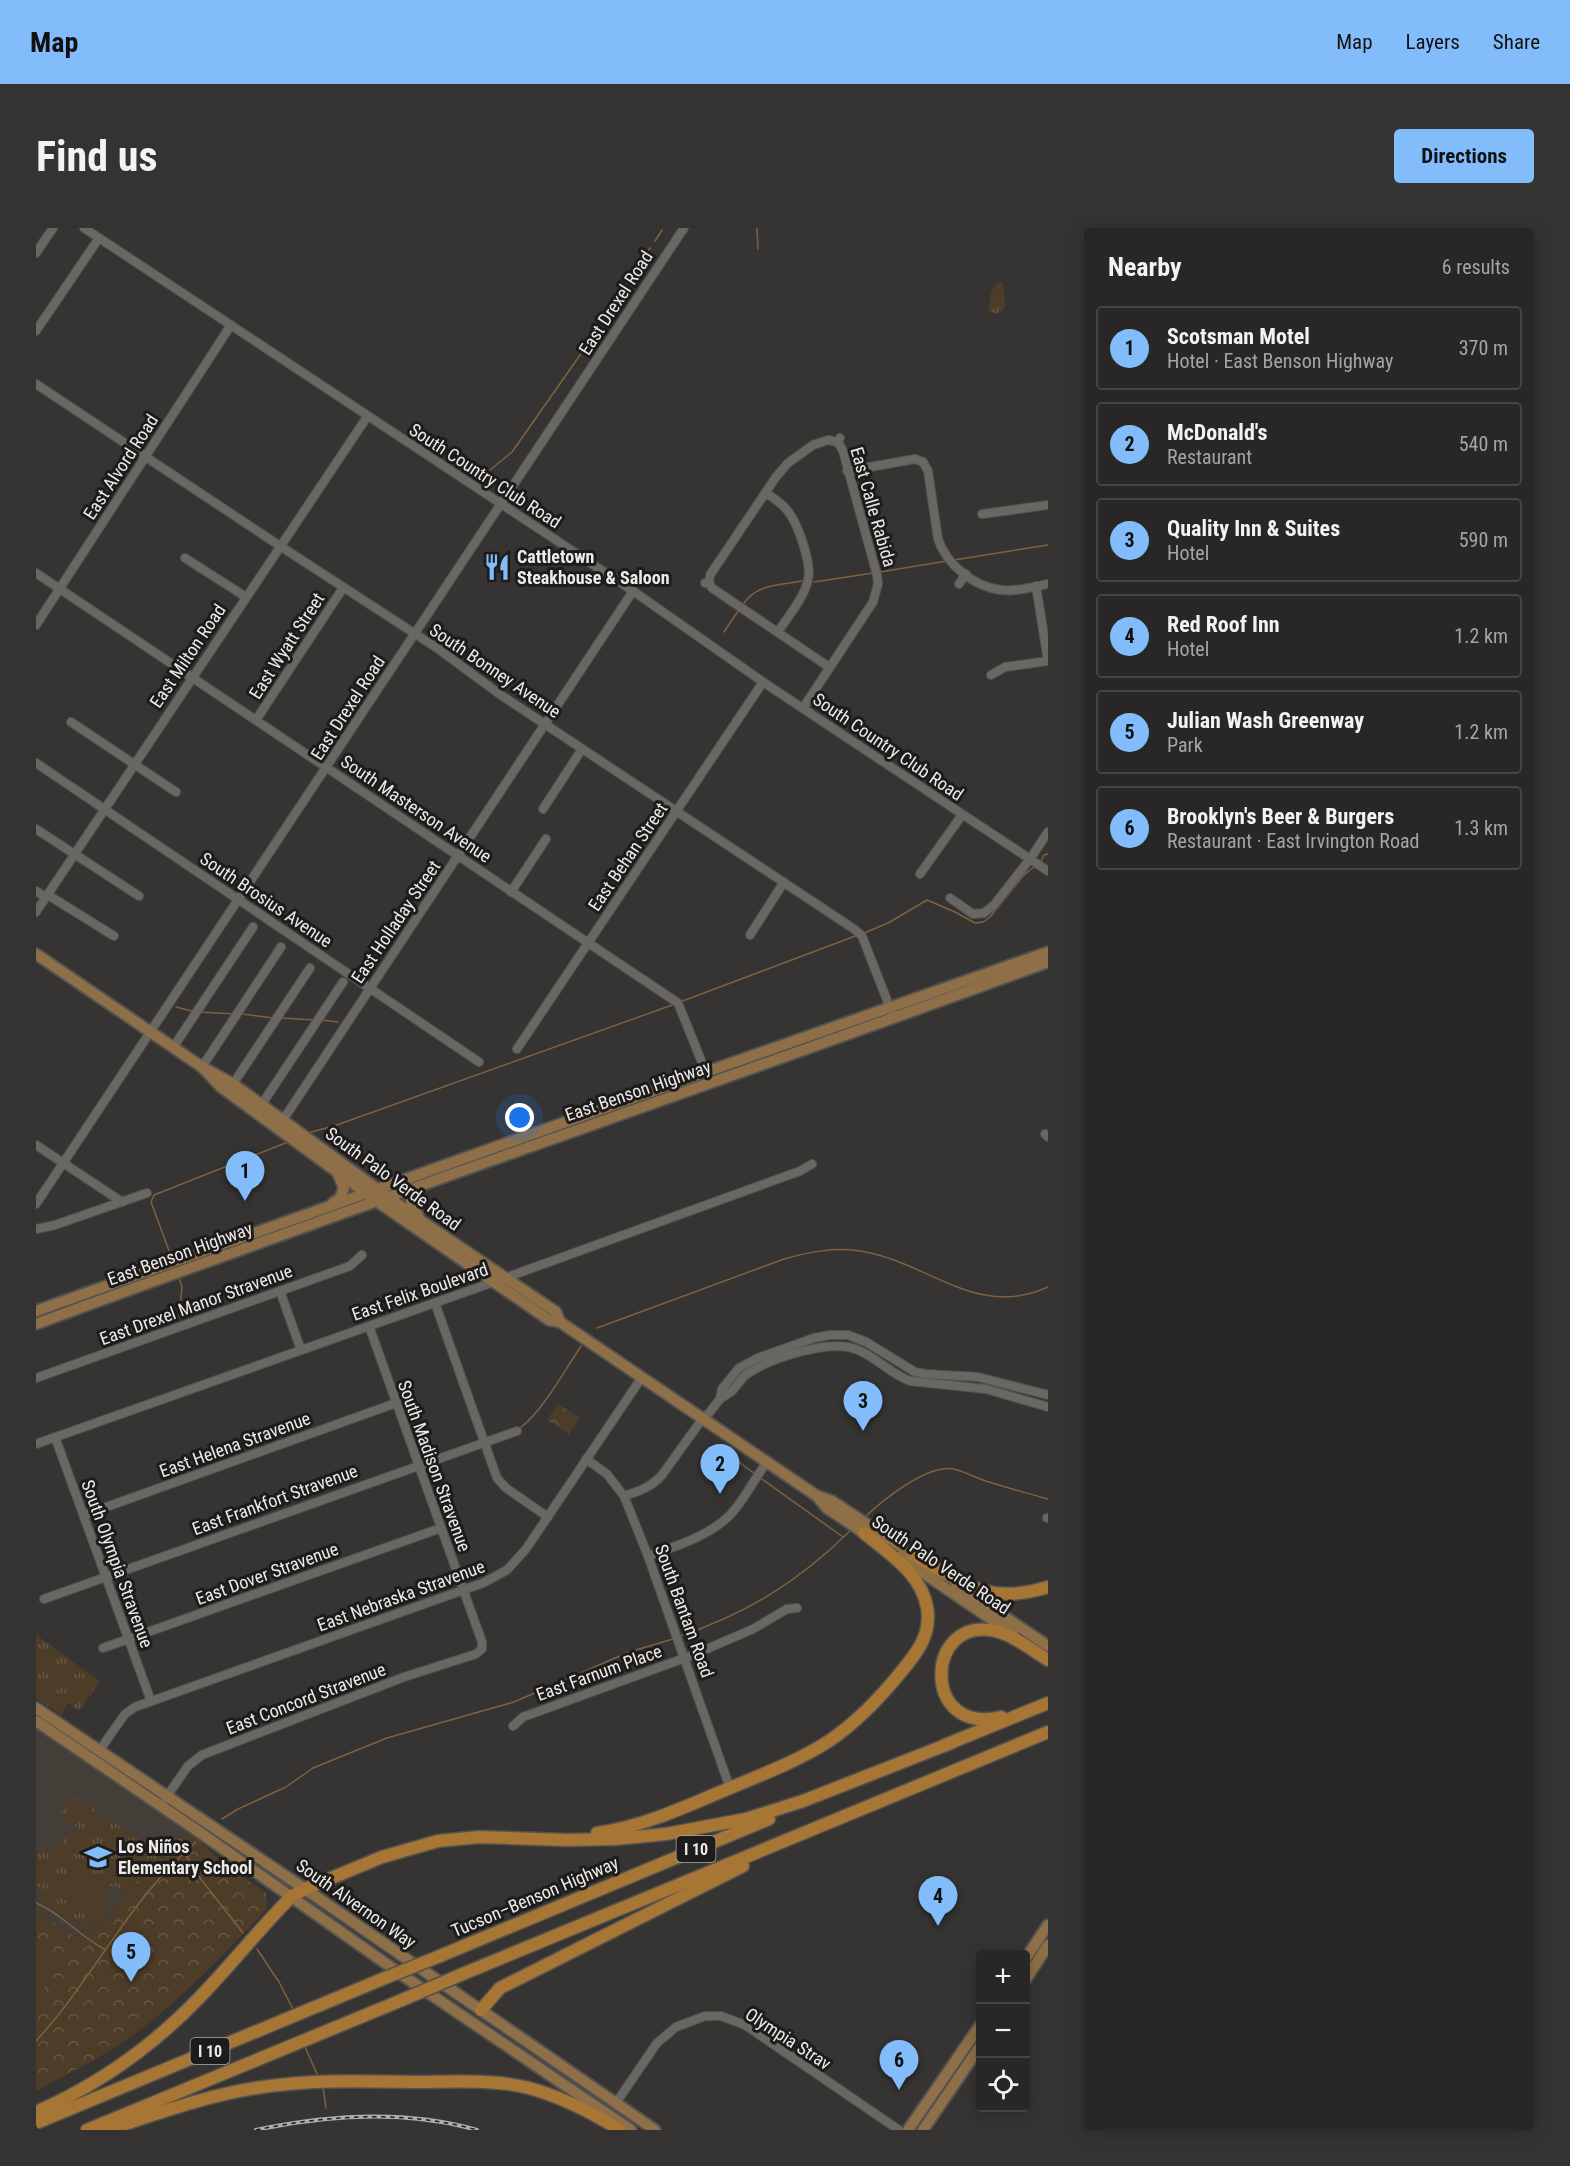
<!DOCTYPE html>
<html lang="en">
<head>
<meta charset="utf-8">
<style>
  :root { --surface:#282726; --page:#343332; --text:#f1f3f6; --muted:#a5a5a7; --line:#444443; --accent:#82bcfa }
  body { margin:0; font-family:"Roboto Condensed",sans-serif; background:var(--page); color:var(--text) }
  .controls { position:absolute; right:18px; bottom:18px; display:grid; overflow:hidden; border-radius:6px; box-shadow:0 3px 15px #0003 }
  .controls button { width:54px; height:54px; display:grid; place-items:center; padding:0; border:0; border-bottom:2px solid var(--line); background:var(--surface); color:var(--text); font:30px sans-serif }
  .you { position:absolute; left:484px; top:890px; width:21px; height:21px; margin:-15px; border:4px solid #fff; border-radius:50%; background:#1a73e8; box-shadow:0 0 0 9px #1a73e833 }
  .badge { display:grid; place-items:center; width:39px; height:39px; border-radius:50%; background:var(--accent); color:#111; font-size:20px; font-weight:700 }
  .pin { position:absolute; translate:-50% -50px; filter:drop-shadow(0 2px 3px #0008) }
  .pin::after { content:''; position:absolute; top:32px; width:21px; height:18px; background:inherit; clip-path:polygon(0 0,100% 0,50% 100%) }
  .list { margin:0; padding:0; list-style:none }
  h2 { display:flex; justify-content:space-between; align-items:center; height:78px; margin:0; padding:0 24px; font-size:26px }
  h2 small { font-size:20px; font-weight:400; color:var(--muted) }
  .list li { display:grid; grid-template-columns:39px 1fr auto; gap:18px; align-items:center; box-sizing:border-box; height:84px; margin:0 12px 12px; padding:0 12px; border:2px solid var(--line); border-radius:6px }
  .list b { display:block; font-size:22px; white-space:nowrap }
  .list p { margin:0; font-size:20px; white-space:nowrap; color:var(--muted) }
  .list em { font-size:20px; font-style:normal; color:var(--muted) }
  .icon { flex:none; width:33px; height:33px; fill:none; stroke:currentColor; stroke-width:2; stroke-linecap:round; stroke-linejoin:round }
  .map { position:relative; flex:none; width:1012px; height:1902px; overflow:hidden; border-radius:6px }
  header { display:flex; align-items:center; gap:36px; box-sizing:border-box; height:84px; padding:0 30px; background:var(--accent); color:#111 }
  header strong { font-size:28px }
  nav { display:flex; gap:33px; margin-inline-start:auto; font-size:21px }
  .intro { display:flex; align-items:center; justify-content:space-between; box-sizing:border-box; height:144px; padding:0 36px }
  h1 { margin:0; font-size:42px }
  .button { padding:15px 27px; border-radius:6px; background:var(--accent); color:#111; font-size:21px; font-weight:700 }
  main { display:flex; gap:36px; padding:0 36px }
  aside { flex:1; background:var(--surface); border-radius:6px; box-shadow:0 3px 15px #0003 }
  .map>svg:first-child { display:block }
  .built { fill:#433e37 }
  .grass { fill:url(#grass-tufts) }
  .park { fill:url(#park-crowns) }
  .pitch { fill:#4d3c27 }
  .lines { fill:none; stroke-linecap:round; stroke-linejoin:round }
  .stream { stroke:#7f613e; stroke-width:1.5 }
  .minor-casing { stroke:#545250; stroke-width:10 }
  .major-casing { stroke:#545250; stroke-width:14 }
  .highway-casing { stroke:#545250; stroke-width:15 }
  .minor { stroke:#696764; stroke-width:8 }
  .major { stroke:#8e6f47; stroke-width:10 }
  .highway { stroke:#a77534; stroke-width:12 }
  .rail-casing { stroke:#afaeac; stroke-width:4 }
  .rail { stroke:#1d1c1b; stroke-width:1.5; stroke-dasharray:4.5; stroke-linecap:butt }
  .highway-bridge-casing { stroke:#545250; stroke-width:15; stroke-linecap:butt }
  .highway-bridge { stroke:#a77534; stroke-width:12 }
  .labels { text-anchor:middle; stroke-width:6; stroke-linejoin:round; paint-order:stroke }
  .shield { fill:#1d1c1b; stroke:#aeadac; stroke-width:1.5 }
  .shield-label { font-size:16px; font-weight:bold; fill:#ecebea }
  .street-label { font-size:18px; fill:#ecebea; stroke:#1d1c1b }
  .poi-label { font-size:18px; font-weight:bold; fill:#ecebea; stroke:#1d1c1b; text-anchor:start }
</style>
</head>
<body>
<header>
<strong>Map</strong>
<nav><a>Map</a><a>Layers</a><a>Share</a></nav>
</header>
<div class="intro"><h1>Find us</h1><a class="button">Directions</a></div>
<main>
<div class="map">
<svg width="1012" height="1902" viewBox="0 0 1012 1902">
  <defs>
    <pattern id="grass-tufts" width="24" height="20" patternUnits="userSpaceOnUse" patternTransform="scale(1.5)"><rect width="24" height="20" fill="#4d3c27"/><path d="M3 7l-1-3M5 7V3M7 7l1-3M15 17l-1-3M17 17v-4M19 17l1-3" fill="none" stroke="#675846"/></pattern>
    <pattern id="park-crowns" width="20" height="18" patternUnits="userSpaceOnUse" patternTransform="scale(1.5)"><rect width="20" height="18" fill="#4d3c27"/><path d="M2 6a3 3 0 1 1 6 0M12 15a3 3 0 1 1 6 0" fill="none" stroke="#675846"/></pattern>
  </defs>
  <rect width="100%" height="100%" fill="#363432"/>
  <path class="built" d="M 0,1500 L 152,1602 L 98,1656 L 76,1684 L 46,1712 L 0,1683 Z"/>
  <g class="grass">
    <path d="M 967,55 L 969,79 L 961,86 L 952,84 L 955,65 L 960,56 Z"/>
    <path d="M 0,1407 L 64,1453 L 43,1483 L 32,1475 L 25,1487 L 0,1470 Z"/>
    <path d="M 41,1569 L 44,1570 L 49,1578 L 54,1576 L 60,1580 L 55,1588 L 64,1594 L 69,1588 L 125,1627 L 89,1664 L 78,1657 L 76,1659 L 40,1635 L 56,1690 L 49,1701 L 4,1672 L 7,1655 L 2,1660 L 0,1659 L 0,1621 L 19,1622 L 20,1615 L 26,1615 L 35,1602 L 42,1607 L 45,1602 L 24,1587 L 30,1574 Z"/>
  </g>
  <g class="park">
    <path d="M 522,1176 L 544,1190 L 533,1206 L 511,1192 Z"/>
    <path d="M 152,1602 L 186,1634 L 230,1665 L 231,1681 C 193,1721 154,1762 111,1797 C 78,1823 38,1843 0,1863 L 0,1683 L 46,1712 L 76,1684 L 98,1656 Z"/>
  </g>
  <g class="pitch">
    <path d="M 40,1634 L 76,1659 L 71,1669 L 73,1670 L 67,1679 L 75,1683 L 53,1704 L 49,1701 L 56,1690 L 20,1666 Z"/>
    <path d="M 0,1725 L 17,1732 L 24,1737 L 0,1772 Z"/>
  </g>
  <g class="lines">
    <g class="stream">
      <path d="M 721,0 L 722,21"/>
      <path d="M 619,13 L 626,2"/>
      <path d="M 559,103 L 614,20"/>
      <path d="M 454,242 L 476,224 L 549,120"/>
      <path d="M 918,332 L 1012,317"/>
      <path d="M 844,344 L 911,333"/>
      <path d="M 778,354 L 837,345"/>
      <path d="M 708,375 C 721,356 744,357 766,353"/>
      <path d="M 688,404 L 702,383"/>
      <path d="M 1005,633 L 1008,627 L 1012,626"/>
      <path d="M 826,706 L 852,695 L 891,672 L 919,684 L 939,695 L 947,694 L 954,689 L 988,647 L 999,638"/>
      <path d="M 644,774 L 822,707"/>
      <path d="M 140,779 L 156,783"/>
      <path d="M 164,784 L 198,786"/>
      <path d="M 206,786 L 237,790"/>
      <path d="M 245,790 L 279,792"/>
      <path d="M 286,792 L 302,794"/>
      <path d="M 275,904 L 298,898 L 639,776"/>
      <path d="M 135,1028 L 115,974 L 118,967 L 252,914"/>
      <path d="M 143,1090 L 146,1059 L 144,1052"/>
      <path d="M 561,1100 L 748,1031 C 773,1024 798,1019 824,1023 C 891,1033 941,1092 1012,1059"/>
      <path d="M 484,1200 C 506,1184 529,1142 545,1118"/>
      <path d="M 703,1234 L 719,1246"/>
      <path d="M 723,1249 L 807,1309"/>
      <path d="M 829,1289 C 847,1272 881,1245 906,1241 C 921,1238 936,1249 950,1253 C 971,1260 991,1265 1012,1271"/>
      <path d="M 644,1408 C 712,1385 763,1353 814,1303"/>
      <path d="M 186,1591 L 202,1581 L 250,1559 L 277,1540 L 309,1527 L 351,1510 L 478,1474 L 593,1424 L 637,1411"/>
      <path d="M 148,1624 L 164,1650 L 207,1705"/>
      <path d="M 0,1675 C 23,1684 45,1709 68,1721"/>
      <path d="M 221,1721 L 243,1754 L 257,1781"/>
      <path d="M 0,1813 C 58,1750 94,1670 160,1614"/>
      <path d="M 269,1819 L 281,1846"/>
      <path d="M 287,1859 L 290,1880"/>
    </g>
    <defs>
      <g id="minor">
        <path d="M 48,0 L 597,363 L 727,454 L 1012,643"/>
        <path d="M 0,25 L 17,0"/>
        <path d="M 0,103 L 63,10"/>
        <path d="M 0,156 L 244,318 L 401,420 L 462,465 L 818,701 L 826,708 L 858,790"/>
        <path d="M 887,234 L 892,243 L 902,311 C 910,336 938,359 965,362 C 980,364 997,359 1012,356"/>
        <path d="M 811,243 L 879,231 L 887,234"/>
        <path d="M 730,265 C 737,270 746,275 751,282 C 762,295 776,336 772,352 C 768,370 752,388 742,404"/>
        <path d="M 946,286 L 1012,277"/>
        <path d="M 149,330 L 210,369"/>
        <path d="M 0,345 L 642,775 L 671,847"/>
        <path d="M 669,355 L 673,355 L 674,347 L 740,249 L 752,235 L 777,217 L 792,212 L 802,214"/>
        <path d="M 673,355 L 676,360 L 793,439"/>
        <path d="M 923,356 L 930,346"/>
        <path d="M 1000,358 L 1012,433"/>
        <path d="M 0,397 L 195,97"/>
        <path d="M 955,447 L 969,439 L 1012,433"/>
        <path d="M 767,480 L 837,374 L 842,356 L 841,347 L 807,223 L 802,214 L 804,210"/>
        <path d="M 220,492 L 307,360"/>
        <path d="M 35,494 L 140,564"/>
        <path d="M 0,535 L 443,834"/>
        <path d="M 507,581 L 546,521"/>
        <path d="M 0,601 L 103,668"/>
        <path d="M 884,646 L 926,587"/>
        <path d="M 0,663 L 10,669"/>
        <path d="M 475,664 L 510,611"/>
        <path d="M 12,667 L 78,708"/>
        <path d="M 914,670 L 937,686 L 948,685 L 958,677 L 994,631 L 1012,604"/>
        <path d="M 0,684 L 331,189"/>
        <path d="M 714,707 L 748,654"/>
        <path d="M 138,818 L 217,699"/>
        <path d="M 481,821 L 727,454"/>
        <path d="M 166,839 L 245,719"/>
        <path d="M 197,856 L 274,740"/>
        <path d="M 226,876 L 307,754"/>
        <path d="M 247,892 L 597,363"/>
        <path d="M 1009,906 L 1012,909"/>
        <path d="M 0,917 L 86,974"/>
        <path d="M 0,976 L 648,0"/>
        <path d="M 0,1001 L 19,997 L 111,965"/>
        <path d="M 244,1063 L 265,1122"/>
        <path d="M 399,1075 L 461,1250 L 470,1260 L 512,1289"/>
        <path d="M 0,1150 L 314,1038 L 326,1027"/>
        <path d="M 1012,1167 L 942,1149 L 890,1146 L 879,1144 L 830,1114 L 812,1107 L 794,1107 L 778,1110 L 722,1130 L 703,1140 L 686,1161 L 684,1171 C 688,1168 692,1166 696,1163 C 701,1158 705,1150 711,1146 C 735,1130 795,1110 822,1122 C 841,1130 855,1146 874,1153 L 950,1161 L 1012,1179"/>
        <path d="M 19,1209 L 115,1473"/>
        <path d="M 0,1216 L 469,1050 L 764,943 L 776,936"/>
        <path d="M 550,1231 L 571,1246 L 588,1268 L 612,1328 L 694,1560"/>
        <path d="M 588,1268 C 604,1263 615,1259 626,1247 L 667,1190 L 673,1185 L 684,1171"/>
        <path d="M 48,1287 L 360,1175"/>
        <path d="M 1011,1290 L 1012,1290"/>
        <path d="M 612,1328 C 640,1318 671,1309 693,1288 C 708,1273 718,1251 731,1234"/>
        <path d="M 8,1371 L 481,1203"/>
        <path d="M 67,1420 L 405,1300"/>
        <path d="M 477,1498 L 487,1489 L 657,1427 L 717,1401 L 751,1381 L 761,1380"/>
        <path d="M 63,1523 L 89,1486 L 99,1479 L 447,1355 L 471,1342 L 490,1321 L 606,1149"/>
        <path d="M 129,1571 L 152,1538 L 166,1527 L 368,1449 L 440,1426 L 446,1421 L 446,1414 L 333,1098"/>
        <path d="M 580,1875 L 621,1815 L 640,1799 L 669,1788 L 685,1788 L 709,1797 L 863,1902"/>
      </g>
      <g id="major">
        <path d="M 0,726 L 166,839 L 197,856 L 381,990 L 520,1084 L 524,1094"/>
        <path d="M 166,839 L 185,859 L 349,979 L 513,1092 L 524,1094 L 781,1268 L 791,1280 L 834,1309"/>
        <path d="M 297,975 L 304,970 L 308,960 L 302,946"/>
        <path d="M 382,987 C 372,976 372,968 385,959"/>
        <path d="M 0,1083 L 670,844 L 1012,724"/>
        <path d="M 0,1096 C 336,972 675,857 1012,734"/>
        <path d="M 781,1268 L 796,1273 L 882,1330"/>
        <path d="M 864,1329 L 977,1406"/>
        <path d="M 920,1356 L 1012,1418"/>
        <path d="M 0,1480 L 269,1661 L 619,1902"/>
        <path d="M 0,1493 L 159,1601 L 369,1749 L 595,1902"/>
        <path d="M 990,1730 L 1012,1697"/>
        <path d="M 990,1751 L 1012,1717"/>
        <path d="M 872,1902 L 945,1796"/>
        <path d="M 887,1902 L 945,1817"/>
      </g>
      <g id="highway">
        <path d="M 877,1327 C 928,1355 950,1378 1012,1359"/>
        <path d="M 965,1489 C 885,1509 888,1387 959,1403 C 977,1407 996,1422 1012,1432"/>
        <path d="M 909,1517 L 1012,1475"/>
        <path d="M 561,1605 C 604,1599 642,1582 682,1565 C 719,1549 759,1535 793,1513 C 821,1494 844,1470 865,1444 C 881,1425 896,1406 891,1379 C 885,1345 852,1325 828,1305"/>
        <path d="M 404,1728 L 733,1591"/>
        <path d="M 429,1745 L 1012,1504"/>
        <path d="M 445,1782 L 464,1760 L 707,1638"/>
        <path d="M 0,1884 C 62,1857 117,1818 164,1769 C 196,1736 224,1700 256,1668 L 269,1661 L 346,1629 L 402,1613 L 443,1609 L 531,1612 L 578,1611 L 630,1606 L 710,1591 L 767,1573 L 915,1515"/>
        <path d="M 0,1895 L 349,1750"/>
        <path d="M 51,1902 L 366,1772"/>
        <path d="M 71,1902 C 120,1886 169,1868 220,1860 C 273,1851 326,1853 379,1854 C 414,1854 460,1851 493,1860 C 526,1869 555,1884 584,1902"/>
      </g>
    </defs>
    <use href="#minor" class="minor-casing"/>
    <use href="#major" class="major-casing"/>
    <use href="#highway" class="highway-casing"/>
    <use href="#minor" class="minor"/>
    <use href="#major" class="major"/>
    <use href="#highway" class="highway"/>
    <defs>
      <path id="rail" d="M 220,1902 C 291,1887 371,1882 441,1902"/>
    </defs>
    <use href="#rail" class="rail-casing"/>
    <use href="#rail" class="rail"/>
    <defs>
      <g id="highway-bridge">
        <path d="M 349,1750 L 404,1728"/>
        <path d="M 366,1772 L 429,1745"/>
      </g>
    </defs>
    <use href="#highway-bridge" class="highway-bridge-casing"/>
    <use href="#highway-bridge" class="highway-bridge"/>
  </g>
  <defs>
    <symbol id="restaurant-bare" viewBox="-9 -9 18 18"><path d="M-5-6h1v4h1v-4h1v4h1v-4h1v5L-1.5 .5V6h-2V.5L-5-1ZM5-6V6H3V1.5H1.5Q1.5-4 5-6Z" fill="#82bcfa" stroke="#1d1c1b" stroke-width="2.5" paint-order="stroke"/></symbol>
    <symbol id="school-bare" viewBox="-9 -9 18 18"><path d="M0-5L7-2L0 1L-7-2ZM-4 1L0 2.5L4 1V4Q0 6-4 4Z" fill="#82bcfa" stroke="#1d1c1b" stroke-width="2.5" paint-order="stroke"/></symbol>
  </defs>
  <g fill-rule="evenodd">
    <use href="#restaurant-bare" x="442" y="320" width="38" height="38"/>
    <use href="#school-bare" x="43" y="1610" width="38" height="38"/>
  </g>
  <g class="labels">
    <g class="shield">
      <rect x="640.5" y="1608" width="39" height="26" rx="4.5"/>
      <rect x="154.5" y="1810" width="39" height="26" rx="4.5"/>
    </g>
    <g class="shield-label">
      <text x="660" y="1627">I 10</text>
      <text x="174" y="1829">I 10</text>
    </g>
    <g class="street-label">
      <text transform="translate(580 75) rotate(-57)" y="6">East Drexel Road</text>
      <text transform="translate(85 239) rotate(-57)" y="6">East Alvord Road</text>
      <text transform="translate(449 248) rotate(33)" y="6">South Country Club Road</text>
      <text transform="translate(837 279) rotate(74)" y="6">East Calle Rabida</text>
      <text transform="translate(251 418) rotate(-57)" y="6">East Wyatt Street</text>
      <text transform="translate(152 428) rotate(-56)" y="6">East Milton Road</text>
      <text transform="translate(459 443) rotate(34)" y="6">South Bonney Avenue</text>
      <text transform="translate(312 480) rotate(-57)" y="6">East Drexel Road</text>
      <text transform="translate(852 519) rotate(34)" y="6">South Country Club Road</text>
      <text transform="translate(380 581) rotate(34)" y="6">South Masterson Avenue</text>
      <text transform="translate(592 629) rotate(-56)" y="6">East Behan Street</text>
      <text transform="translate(230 672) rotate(34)" y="6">South Brosius Avenue</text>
      <text transform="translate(360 694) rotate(-56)" y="6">East Holladay Street</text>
      <text transform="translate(602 863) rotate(-19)" y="6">East Benson Highway</text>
      <text transform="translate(357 951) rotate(36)" y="6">South Palo Verde Road</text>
      <text transform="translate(144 1026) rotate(-20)" y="6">East Benson Highway</text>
      <text transform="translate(384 1064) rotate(-19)" y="6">East Felix Boulevard</text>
      <text transform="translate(160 1077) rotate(-20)" y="6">East Drexel Manor Stravenue</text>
      <text transform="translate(199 1217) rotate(-20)" y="6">East Helena Stravenue</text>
      <text transform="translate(398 1238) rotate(70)" y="6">South Madison Stravenue</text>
      <text transform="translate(239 1272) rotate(-20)" y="6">East Frankfort Stravenue</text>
      <text transform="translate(81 1336) rotate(70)" y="6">South Olympia Stravenue</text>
      <text transform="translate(905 1337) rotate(34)" y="6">South Palo Verde Road</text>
      <text transform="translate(231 1346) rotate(-20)" y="6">East Dover Stravenue</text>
      <text transform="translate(365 1368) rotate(-20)" y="6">East Nebraska Stravenue</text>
      <text transform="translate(648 1383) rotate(70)" y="6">South Bantam Road</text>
      <text transform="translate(563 1445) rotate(-20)" y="6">East Farnum Place</text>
      <text transform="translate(270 1471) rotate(-21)" y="6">East Concord Stravenue</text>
      <text transform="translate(499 1669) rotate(-23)" y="6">Tucson–Benson Highway</text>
      <text transform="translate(320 1676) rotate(35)" y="6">South Alvernon Way</text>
      <text transform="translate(752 1811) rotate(33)" y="6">Olympia Strav</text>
    </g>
    <g class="poi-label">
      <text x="481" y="335">Cattletown<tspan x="481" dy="21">Steakhouse &amp; Saloon</tspan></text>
      <text x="82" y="1625">Los Niños<tspan x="82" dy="21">Elementary School</tspan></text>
    </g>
  </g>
</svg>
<div class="controls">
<button>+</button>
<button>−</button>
<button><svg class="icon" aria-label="locate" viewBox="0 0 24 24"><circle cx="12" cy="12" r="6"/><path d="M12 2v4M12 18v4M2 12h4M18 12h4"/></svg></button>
</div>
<div class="you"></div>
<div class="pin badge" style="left:209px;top:973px">1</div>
<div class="pin badge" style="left:684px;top:1266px">2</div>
<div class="pin badge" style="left:827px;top:1203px">3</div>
<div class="pin badge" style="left:902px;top:1698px">4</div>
<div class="pin badge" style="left:95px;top:1754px">5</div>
<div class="pin badge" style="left:863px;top:1862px">6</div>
</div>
<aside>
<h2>Nearby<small>6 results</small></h2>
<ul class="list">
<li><span class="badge">1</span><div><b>Scotsman Motel</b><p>Hotel · East Benson Highway</p></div><em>370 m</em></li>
<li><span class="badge">2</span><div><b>McDonald's</b><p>Restaurant</p></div><em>540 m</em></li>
<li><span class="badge">3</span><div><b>Quality Inn &amp; Suites</b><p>Hotel</p></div><em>590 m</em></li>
<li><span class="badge">4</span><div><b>Red Roof Inn</b><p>Hotel</p></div><em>1.2 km</em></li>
<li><span class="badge">5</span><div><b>Julian Wash Greenway</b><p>Park</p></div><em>1.2 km</em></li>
<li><span class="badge">6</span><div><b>Brooklyn's Beer &amp; Burgers</b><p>Restaurant · East Irvington Road</p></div><em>1.3 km</em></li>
</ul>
</aside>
</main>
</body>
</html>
